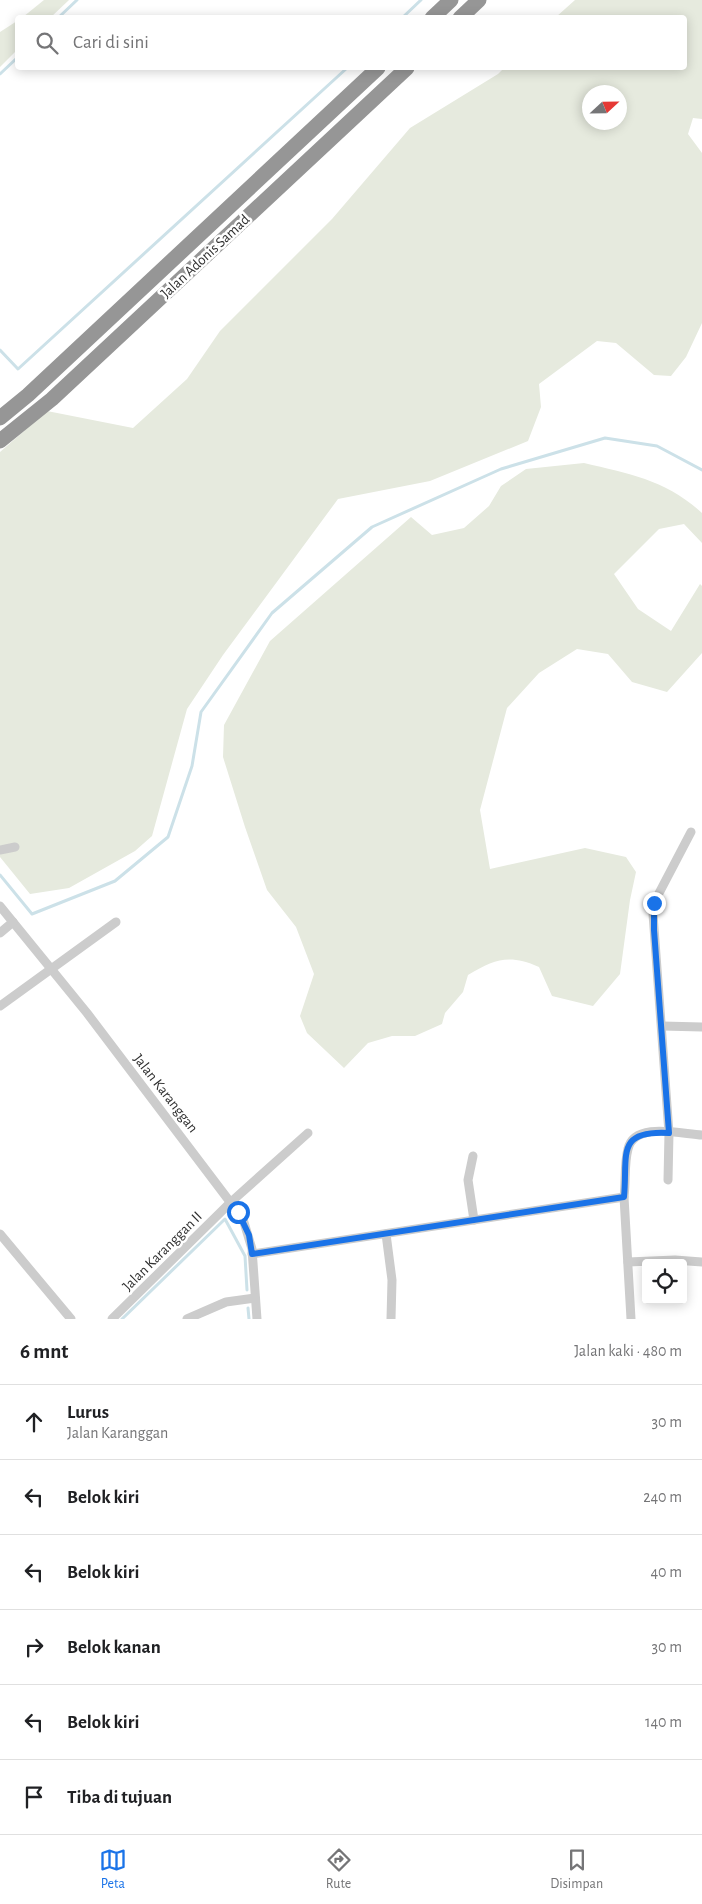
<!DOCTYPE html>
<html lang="id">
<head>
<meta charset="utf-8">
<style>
  :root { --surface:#fff; --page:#f6f6f6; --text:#202124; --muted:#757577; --line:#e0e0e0; --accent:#1a73e8 }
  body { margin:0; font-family:"Alegreya Sans",sans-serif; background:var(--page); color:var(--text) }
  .controls { position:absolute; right:15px; bottom:15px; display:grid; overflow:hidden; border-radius:5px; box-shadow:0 2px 12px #0003 }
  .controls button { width:45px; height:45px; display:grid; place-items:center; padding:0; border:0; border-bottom:1px solid var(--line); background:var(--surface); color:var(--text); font:25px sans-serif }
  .compass { position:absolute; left:582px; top:85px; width:45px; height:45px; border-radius:50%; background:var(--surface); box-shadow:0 2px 12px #0003; rotate:68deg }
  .stop { position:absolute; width:15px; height:15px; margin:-11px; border:4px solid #1a73e8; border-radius:50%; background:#fff }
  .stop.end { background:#1a73e8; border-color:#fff; box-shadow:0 1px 5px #0008 }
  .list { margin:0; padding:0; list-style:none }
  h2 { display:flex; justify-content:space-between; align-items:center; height:65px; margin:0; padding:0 20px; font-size:21px }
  h2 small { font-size:16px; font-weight:400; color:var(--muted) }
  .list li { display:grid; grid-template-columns:32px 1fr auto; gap:15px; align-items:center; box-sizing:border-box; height:75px; padding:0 20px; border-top:1px solid var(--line) }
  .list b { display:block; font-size:19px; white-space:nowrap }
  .list p { margin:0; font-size:16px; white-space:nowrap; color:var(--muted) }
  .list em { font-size:16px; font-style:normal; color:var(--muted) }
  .icon { flex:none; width:28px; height:28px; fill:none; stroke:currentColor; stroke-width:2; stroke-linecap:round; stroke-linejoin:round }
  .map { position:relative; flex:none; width:702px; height:1319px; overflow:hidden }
  .search { position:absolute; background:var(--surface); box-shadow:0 2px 12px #0003; left:15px; right:15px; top:15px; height:55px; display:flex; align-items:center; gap:12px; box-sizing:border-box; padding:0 18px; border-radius:5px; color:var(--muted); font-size:19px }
  .sheet { height:515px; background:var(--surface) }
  nav { display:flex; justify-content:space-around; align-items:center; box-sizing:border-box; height:70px; border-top:1px solid var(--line); background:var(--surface); font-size:14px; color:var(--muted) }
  nav a { display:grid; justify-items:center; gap:2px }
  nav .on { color:var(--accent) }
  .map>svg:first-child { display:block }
  .green { fill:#e6eade; fill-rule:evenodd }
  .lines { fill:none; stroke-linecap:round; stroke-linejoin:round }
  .stream { stroke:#cce1e8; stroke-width:3 }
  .street { stroke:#ccc; stroke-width:9 }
  .highway { stroke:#969696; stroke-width:15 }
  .route { stroke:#1a73e8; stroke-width:6 }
  .labels { text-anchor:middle; stroke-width:5; stroke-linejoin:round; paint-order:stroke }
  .street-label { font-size:15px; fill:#2f2f2f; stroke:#fff }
</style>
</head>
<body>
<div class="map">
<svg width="702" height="1319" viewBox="0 0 702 1319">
  <rect width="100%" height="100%" fill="#fff"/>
  <g class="green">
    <path d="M 44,0 L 69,0 L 51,17 L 23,17 Z"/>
    <path d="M 575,0 L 702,0 L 702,119 L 693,118 L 688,134 L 702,153 L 702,323 L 686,357 L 671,376 L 654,375 L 616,343 L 597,341 L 539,384 L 541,407 L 528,441 L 430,481 L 338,499 L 223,655 L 187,709 L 152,836 L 135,851 L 69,888 L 30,894 L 0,857 L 0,452 L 47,411 L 133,428 L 187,379 L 220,331 L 332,219 L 410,128 L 498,74 L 504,68 L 684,68 L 684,18 L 556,17 ZM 590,92 L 620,92 L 620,122 L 590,122 Z"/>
    <path d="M 17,21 L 17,50 L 0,67 L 0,32 Z"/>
    <path d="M 584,463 C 630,474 666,480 702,513 L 702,543 L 684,524 L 659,529 L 614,574 L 638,609 L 671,631 L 700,584 L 702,586 L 702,653 L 667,692 L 632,682 L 608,654 L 577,649 L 539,673 L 507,708 L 480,810 L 490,869 L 585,848 L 626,857 L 636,872 L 630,900 L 620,974 L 593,1006 L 552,996 L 539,967 C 509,954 495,959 468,975 L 463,992 L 445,1013 L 442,1024 L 415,1036 L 392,1036 L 368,1043 L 344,1068 L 307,1033 L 300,1016 L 314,974 L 296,927 L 267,890 L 245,827 L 223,757 L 224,725 L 270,641 L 411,517 L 432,535 L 464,528 L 489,506 L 501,486 L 526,469 Z"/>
  </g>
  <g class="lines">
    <g class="stream">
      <path d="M 58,18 L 77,0"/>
      <path d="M 402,18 L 421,0"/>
      <path d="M 0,74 L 18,57"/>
      <path d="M 0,350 L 18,369 L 347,68"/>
      <path d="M 0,875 L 32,914 L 115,881 L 168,837 L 192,766 L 201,712 L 272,613 L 372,527 L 501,469 L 605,438 L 657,446 L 702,470"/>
      <path d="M 248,1308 L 249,1319"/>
      <path d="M 122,1319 L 225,1219 L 245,1256 L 247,1290"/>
    </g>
    <g class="street">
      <path d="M 0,850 L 15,847"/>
      <path d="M 0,906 L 87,1013 L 243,1219 L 252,1249 L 257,1319"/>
      <path d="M 0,933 L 13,922"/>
      <path d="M 0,1006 L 116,922"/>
      <path d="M 662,1026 L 702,1027"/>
      <path d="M 473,1156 L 468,1180 L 474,1220"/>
      <path d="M 668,1180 L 669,1133 L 653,914 L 657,897 L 691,832"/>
      <path d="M 624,1197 C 626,1181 624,1164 628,1149 C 634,1121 681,1134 702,1135"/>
      <path d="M 0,1234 L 71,1319"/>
      <path d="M 386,1234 L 392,1280 L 391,1319"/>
      <path d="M 252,1254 L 624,1197 L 631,1319"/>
      <path d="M 628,1262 L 675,1260 L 702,1262"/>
      <path d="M 112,1319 L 231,1202 L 308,1133"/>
      <path d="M 187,1319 L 226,1302 L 255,1298"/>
    </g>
    <g class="highway">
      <path d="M 432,18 L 451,0"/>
      <path d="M 460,18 L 479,0"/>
      <path d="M 0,418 L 28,395 L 378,68"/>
      <path d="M 0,441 L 52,399 L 407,68"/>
    </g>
  </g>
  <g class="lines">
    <path class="route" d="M 238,1212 L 249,1235 L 252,1254 L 624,1197 C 628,1155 615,1130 669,1133 L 654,930 L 654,903"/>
  </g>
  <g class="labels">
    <g class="street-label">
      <text transform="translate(205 256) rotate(-43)" y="5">Jalan Adonis Samad</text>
      <text transform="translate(166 1093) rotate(52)" y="5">Jalan Karanggan</text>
      <text transform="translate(162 1251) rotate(-45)" y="5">Jalan Karanggan II</text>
    </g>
  </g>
</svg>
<div class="controls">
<button><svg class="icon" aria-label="locate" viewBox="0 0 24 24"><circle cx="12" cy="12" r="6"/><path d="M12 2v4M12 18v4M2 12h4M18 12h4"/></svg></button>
</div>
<svg class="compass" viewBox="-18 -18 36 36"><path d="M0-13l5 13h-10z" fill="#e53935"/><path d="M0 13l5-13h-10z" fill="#757577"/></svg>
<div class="stop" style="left:238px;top:1212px"></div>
<div class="stop end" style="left:654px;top:903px"></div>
<div class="search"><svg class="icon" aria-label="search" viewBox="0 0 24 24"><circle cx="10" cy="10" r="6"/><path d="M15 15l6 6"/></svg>Cari di sini</div>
</div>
<section class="sheet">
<h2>6 mnt<small>Jalan kaki · 480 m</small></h2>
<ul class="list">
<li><svg class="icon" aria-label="ahead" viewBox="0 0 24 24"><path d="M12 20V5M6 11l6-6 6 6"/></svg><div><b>Lurus</b><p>Jalan Karanggan</p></div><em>30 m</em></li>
<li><svg class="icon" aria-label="left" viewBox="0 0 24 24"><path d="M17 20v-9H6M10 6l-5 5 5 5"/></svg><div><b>Belok kiri</b></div><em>240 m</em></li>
<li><svg class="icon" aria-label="left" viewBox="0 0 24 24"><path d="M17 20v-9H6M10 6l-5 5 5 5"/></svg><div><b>Belok kiri</b></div><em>40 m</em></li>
<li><svg class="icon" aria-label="right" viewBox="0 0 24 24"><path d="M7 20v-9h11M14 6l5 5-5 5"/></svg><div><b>Belok kanan</b></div><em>30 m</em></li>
<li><svg class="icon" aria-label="left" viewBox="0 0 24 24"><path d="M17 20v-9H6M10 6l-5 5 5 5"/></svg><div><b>Belok kiri</b></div><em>140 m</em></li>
<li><svg class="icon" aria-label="arrive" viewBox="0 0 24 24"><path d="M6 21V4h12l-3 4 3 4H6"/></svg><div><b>Tiba di tujuan</b></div></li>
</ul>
</section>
<nav>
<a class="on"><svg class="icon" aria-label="map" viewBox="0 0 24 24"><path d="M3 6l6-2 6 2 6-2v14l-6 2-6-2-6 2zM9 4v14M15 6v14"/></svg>Peta</a>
<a><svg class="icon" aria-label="directions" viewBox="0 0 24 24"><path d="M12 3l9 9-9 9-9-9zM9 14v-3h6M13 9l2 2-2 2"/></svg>Rute</a>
<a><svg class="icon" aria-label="saved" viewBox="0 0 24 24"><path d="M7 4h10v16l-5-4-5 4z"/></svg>Disimpan</a>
</nav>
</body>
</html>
